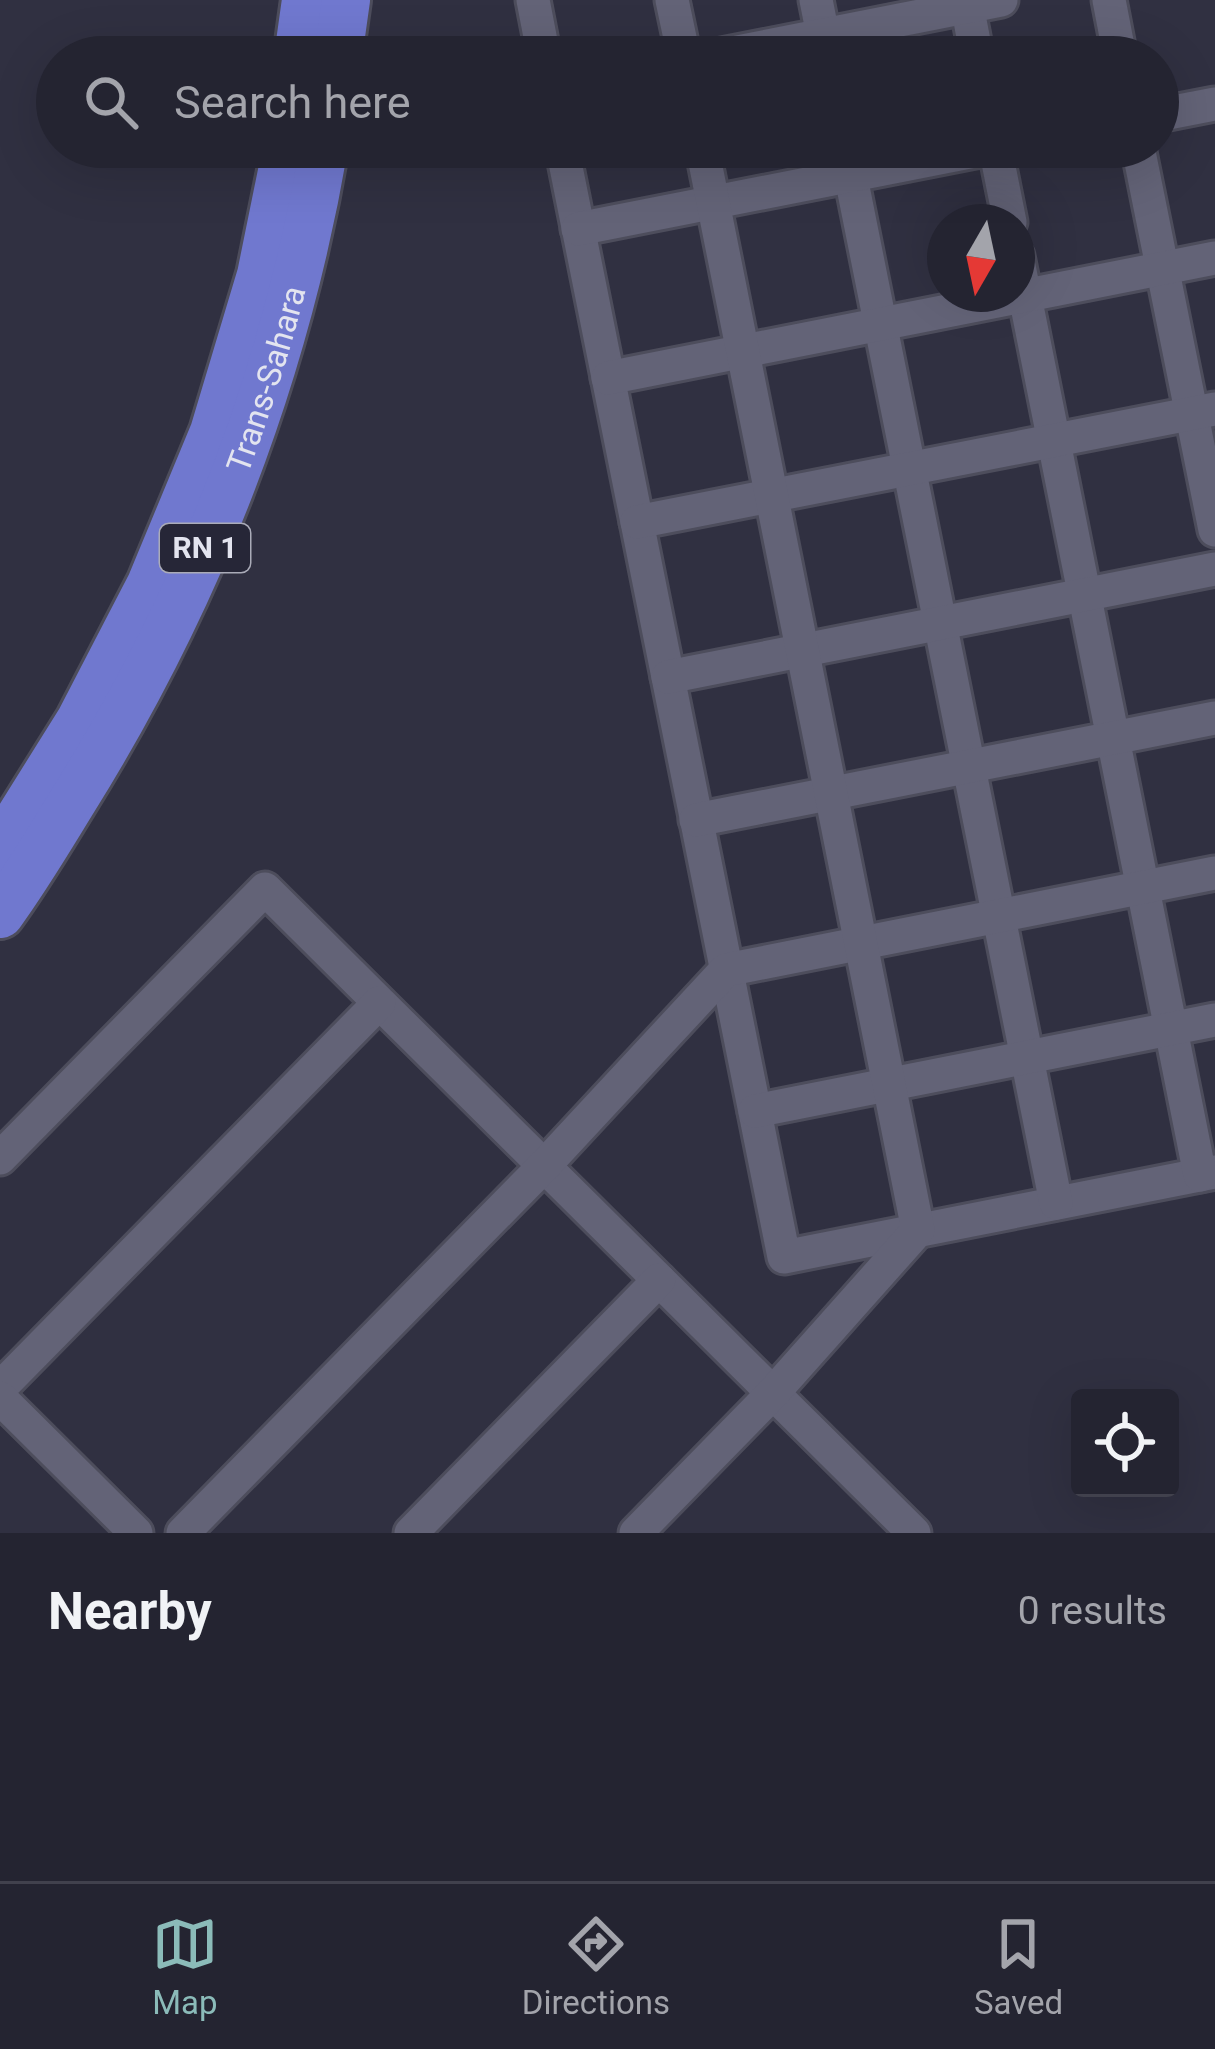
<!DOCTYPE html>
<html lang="en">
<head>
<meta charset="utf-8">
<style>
  :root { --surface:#242431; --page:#2c2c39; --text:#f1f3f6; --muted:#a3a4ab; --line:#41414d; --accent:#8bbbb9 }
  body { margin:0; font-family:Roboto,sans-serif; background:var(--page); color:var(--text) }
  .controls { position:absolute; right:36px; bottom:36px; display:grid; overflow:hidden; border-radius:12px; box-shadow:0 12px 48px #0002 }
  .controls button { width:108px; height:108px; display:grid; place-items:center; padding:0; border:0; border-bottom:3px solid var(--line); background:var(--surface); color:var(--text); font:60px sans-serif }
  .compass { position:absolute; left:927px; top:204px; width:108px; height:108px; border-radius:50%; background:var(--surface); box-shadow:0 12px 48px #0002; rotate:189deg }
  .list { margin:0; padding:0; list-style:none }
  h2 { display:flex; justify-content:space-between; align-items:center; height:156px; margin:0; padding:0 48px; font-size:51px }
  h2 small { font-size:39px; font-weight:400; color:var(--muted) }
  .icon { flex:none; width:66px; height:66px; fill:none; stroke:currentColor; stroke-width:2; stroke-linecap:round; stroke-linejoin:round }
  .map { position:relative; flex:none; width:1215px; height:1533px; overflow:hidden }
  .search { position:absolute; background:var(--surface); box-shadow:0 12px 48px #0002; left:36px; right:36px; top:36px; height:132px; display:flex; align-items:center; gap:30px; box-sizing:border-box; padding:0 42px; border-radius:66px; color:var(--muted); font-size:45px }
  .sheet { height:348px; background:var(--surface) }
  nav { display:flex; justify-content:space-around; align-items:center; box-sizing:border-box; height:168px; border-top:3px solid var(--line); background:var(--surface); font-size:33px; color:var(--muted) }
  nav a { display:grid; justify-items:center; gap:6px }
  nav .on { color:var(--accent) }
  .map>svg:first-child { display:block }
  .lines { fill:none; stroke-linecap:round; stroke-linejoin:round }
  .minor-casing { stroke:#4d4d5c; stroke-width:39 }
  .highway-casing { stroke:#4d4d5c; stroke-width:54 }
  .minor { stroke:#636377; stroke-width:33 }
  .highway { stroke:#7078cf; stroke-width:48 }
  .labels { text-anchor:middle; stroke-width:10; stroke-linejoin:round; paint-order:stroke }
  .shield { fill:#262637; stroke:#aaabb8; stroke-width:3 }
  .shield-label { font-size:30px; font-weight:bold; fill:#e3e4ef }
  .street-label { font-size:33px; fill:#e3e4ef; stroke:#262637 }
</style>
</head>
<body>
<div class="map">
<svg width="1215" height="1533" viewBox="0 0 1215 1533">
  <rect width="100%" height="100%" fill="#303041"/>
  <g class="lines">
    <defs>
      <g id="minor">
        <path d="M 533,0 L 544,57"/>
        <path d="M 672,0 L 684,57"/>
        <path d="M 816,0 L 827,55"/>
        <path d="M 966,0 L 977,57"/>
        <path d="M 1109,0 L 1120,57"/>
        <path d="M 712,57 L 1001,0"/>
        <path d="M 1158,115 L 1215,104"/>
        <path d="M 562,147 L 784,1257 L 1215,1172"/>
        <path d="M 845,147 L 1056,1203"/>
        <path d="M 1138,147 L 1215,530"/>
        <path d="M 578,229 L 995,147 L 1010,222"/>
        <path d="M 1017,256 L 1200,1175"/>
        <path d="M 608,378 L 1215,258"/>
        <path d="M 637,522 L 1215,409"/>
        <path d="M 668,677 L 1215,569"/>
        <path d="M 696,820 L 1215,718"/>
        <path d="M 755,1111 L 1215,1020"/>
        <path d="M 0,1158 L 265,889 L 914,1533"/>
        <path d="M 0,1388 L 379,1003"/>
        <path d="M 0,1398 L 136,1533"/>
        <path d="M 183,1533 L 544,1166 L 726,970 L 1215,873"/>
        <path d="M 411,1533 L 659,1280"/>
        <path d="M 636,1533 L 773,1393 L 918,1230 L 702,147"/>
      </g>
      <g id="highway">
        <path d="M 298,57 L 306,0"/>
        <path d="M 338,57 L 346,0"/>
        <path d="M 0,849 L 80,721 L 151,584 L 214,432 L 261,275 L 287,147"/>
        <path id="s1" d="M 0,914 C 27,877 50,838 74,799 C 199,598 284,380 324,147"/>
      </g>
    </defs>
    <use href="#minor" class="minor-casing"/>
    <use href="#highway" class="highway-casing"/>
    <use href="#minor" class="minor"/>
    <use href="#highway" class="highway"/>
  </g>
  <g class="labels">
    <rect class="shield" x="160" y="524" width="90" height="48" rx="9"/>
    <g class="shield-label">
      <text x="205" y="558">RN 1</text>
    </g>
    <g class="street-label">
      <text dy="12" stroke="none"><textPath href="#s1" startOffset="600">Trans-Sahara</textPath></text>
    </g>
  </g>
</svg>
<div class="controls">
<button><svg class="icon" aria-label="locate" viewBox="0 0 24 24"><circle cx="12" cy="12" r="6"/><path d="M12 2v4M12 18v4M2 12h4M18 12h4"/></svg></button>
</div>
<svg class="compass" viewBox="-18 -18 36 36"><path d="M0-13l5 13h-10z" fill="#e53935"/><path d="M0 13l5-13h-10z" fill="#a3a4ab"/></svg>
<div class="search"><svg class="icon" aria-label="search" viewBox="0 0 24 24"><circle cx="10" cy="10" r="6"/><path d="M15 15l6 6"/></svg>Search here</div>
</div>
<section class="sheet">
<h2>Nearby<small>0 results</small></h2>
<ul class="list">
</ul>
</section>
<nav>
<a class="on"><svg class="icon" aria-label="map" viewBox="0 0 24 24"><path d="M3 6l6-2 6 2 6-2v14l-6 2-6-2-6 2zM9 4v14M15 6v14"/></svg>Map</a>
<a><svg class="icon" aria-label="directions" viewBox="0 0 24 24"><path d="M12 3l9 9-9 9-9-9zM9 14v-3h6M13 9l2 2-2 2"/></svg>Directions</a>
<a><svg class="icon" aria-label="saved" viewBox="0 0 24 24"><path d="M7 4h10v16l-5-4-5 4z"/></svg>Saved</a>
</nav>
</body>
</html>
